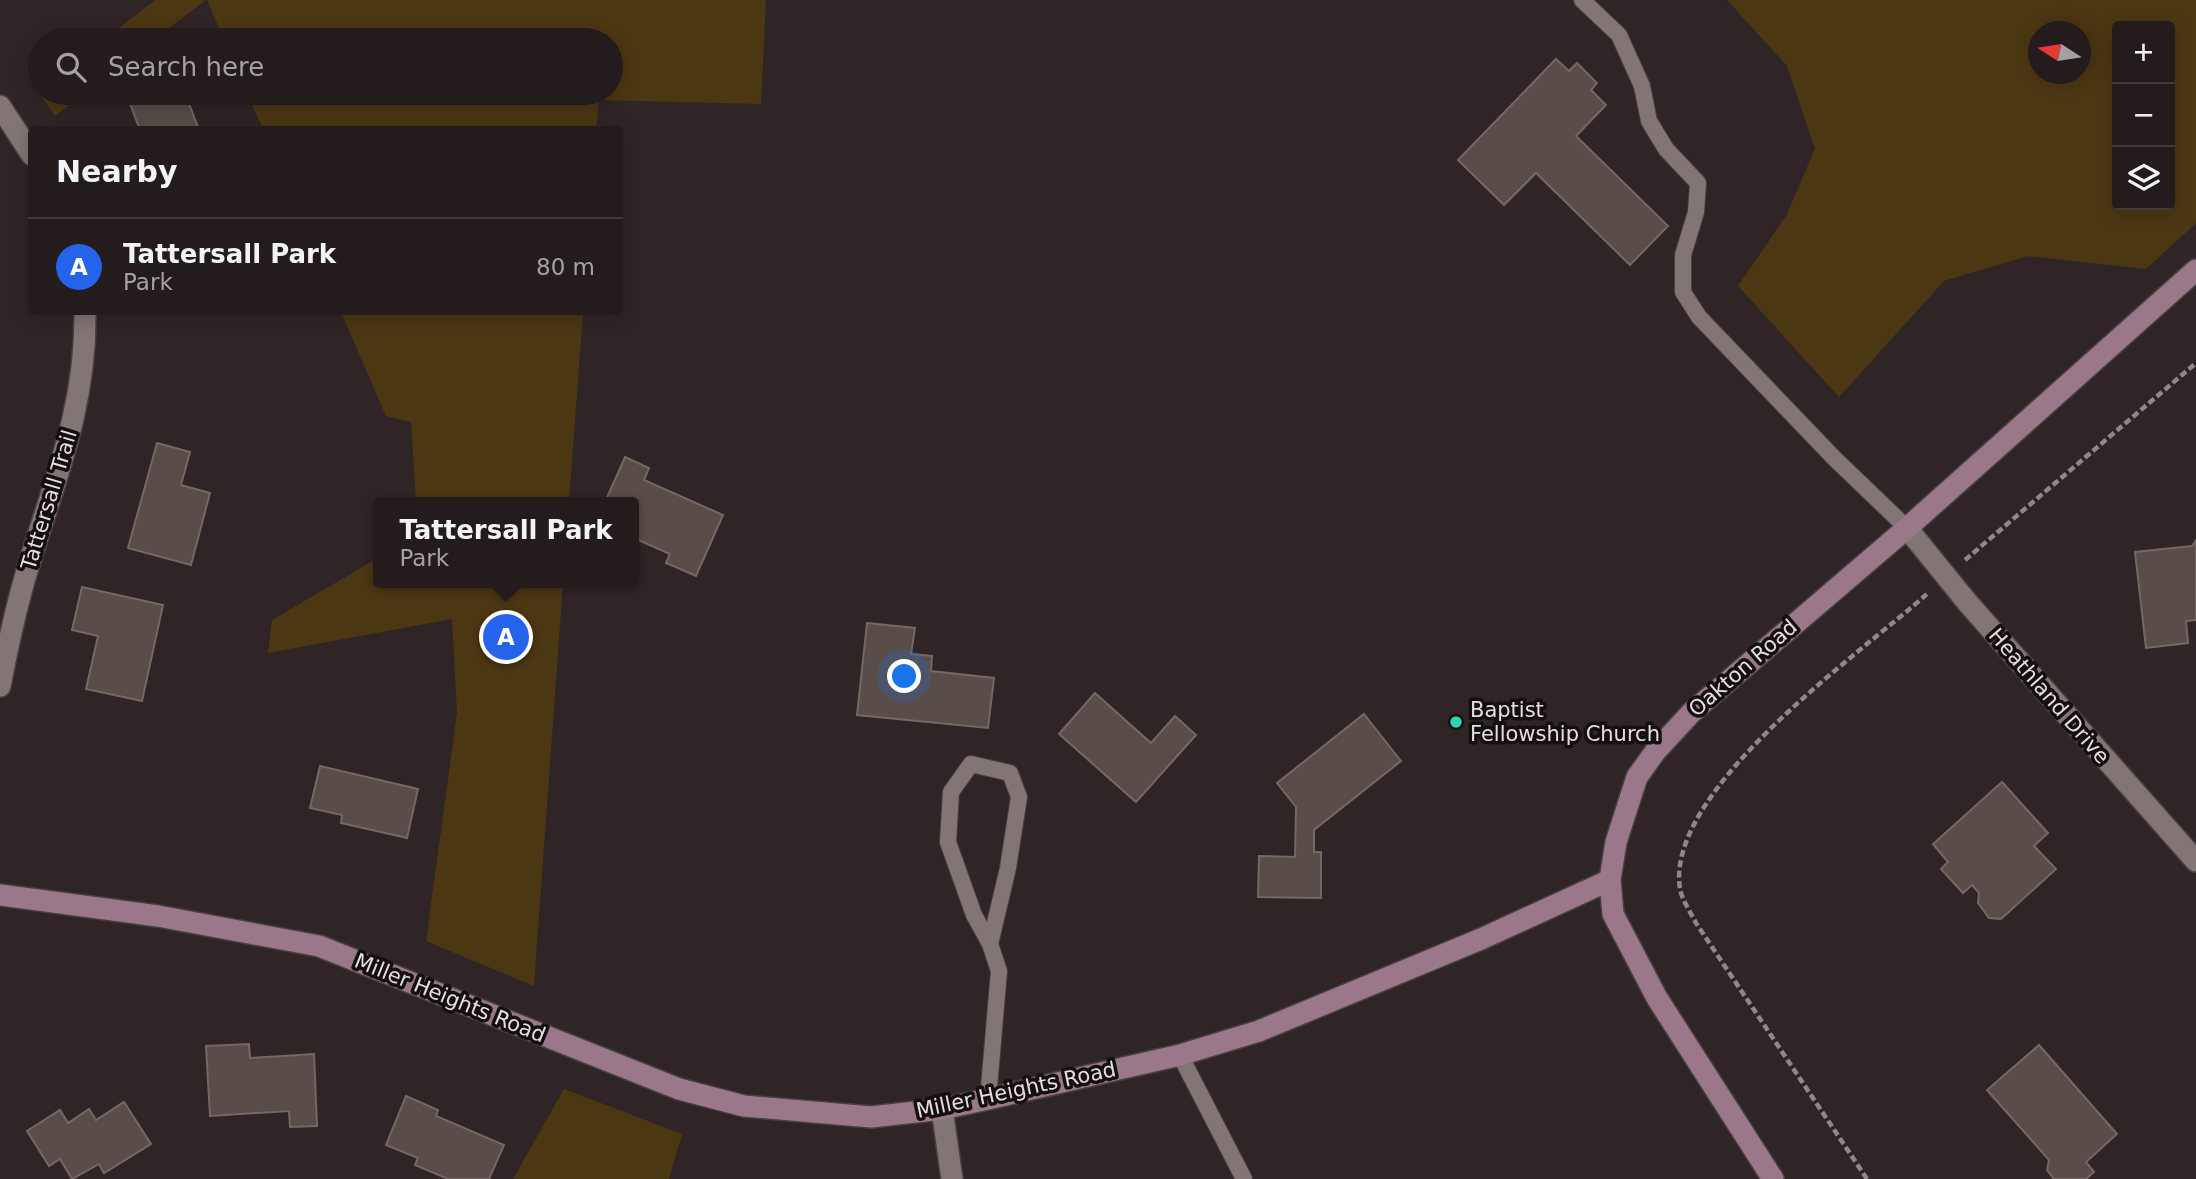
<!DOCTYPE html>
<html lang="en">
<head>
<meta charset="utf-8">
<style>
  :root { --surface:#241c1c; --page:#302929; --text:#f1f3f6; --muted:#a3a1a3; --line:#413a3b; --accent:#2563eb }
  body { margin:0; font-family:"DejaVu Sans",sans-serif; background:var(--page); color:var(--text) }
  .controls { position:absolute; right:21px; top:21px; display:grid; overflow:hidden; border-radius:7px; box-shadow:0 4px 18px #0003 }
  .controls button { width:63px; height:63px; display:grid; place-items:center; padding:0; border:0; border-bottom:2px solid var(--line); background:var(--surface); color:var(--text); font:35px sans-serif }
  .compass { position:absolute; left:2028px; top:21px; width:63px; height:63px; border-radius:50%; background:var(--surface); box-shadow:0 4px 18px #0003; rotate:282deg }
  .you { position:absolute; left:905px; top:677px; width:24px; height:24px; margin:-18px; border:5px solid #fff; border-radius:50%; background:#1a73e8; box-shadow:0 0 0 10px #1a73e833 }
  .badge { display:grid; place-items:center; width:46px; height:46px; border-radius:50%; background:var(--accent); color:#fff; font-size:23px; font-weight:700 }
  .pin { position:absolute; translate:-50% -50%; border:4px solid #fff; box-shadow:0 2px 7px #0006 }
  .popup { position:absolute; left:373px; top:497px; width:266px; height:91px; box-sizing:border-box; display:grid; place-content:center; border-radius:7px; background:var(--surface); filter:drop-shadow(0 2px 5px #0005); font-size:23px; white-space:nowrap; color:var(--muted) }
  .popup b { font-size:26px; color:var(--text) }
  .popup::after { content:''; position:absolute; left:50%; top:100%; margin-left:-14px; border:14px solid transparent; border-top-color:var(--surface) }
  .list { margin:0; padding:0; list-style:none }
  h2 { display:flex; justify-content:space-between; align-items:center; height:91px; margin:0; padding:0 28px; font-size:30px }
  h2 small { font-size:23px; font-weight:400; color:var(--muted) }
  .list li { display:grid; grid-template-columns:46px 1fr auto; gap:21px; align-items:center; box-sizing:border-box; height:98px; padding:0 28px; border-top:2px solid var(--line) }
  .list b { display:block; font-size:26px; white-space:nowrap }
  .list p { margin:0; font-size:23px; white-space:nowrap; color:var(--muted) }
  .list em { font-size:23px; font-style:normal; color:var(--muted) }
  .icon { flex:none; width:38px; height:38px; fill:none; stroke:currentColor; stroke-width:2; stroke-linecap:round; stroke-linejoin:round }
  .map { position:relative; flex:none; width:2196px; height:1179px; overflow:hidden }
  .search { position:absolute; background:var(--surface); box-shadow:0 4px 18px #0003; left:28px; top:28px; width:595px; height:77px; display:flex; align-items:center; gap:18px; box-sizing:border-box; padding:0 24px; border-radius:38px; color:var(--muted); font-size:26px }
  .panel { position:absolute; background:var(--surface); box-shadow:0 4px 18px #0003; left:28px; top:126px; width:595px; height:189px; border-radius:7px }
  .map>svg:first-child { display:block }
  .green { fill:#4c3713; fill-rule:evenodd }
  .building { fill:#584d49; stroke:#736863; stroke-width:2 }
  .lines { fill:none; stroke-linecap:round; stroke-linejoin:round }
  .lane-casing { stroke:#484041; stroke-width:18 }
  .street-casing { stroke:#484041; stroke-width:24 }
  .secondary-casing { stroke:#484041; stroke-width:24 }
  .path { stroke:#908787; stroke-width:4.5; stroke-dasharray:7 3.5; stroke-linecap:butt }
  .lane { stroke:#827576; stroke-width:16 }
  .street { stroke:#827576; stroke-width:21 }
  .secondary { stroke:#9b7889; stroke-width:21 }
  .poi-dot { fill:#2ad5ac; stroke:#141010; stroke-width:2.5 }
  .labels { text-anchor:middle; stroke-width:7; stroke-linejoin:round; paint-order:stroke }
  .street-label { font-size:21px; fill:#e5dede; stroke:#141010 }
  .poi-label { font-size:21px; fill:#e5dede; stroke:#141010; text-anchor:start }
</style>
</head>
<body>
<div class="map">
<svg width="2196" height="1179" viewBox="0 0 2196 1179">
  <rect width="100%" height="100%" fill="#302526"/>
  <g class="green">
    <path d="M 155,0 L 206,0 L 153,40 L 104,40 Z"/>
    <path d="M 207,0 L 766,0 L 761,104 L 599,100 L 596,129 L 263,129 L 247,93 L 611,93 L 611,40 L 224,40 Z"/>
    <path d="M 1727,0 L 2196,0 L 2196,223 L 2146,269 L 2028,256 L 1944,281 L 1839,397 L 1738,286 L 1786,216 L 1815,149 L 1787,66 ZM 2117,26 L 2170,26 L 2170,205 L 2117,205 ZM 2038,32 L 2080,32 L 2080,74 L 2038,74 Z"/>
    <path d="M 40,91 L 40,93 L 85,93 L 55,116 L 39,92 Z"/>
    <path d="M 341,312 L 583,312 L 569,502 L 416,502 L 411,422 L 386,416 Z"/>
    <path d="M 378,558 L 378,583 L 563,583 L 534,986 L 426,941 L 457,713 L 452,619 L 268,653 L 272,620 Z"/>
    <path d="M 564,1089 L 682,1134 L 669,1179 L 513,1179 Z"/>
  </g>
  <g class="building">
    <path d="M 1556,59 L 1569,71 L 1577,63 L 1597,83 L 1591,90 L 1606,105 L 1576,136 L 1668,226 L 1630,265 L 1536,173 L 1504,205 L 1458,160 Z"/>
    <path d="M 126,93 L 185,93 L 199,130 L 140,130 Z"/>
    <path d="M 157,443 L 190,452 L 181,485 L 210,493 L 191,565 L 128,548 Z"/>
    <path d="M 625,457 L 649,468 L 644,480 L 723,515 L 696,576 L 666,563 L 670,554 L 634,538 L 634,502 L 605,502 Z"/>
    <path d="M 2196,540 L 2196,620 L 2186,621 L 2188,643 L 2146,648 L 2135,552 L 2192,546 Z"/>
    <path d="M 82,587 L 163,605 L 142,701 L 86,689 L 98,636 L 72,630 Z"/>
    <path d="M 867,623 L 915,628 L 911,654 L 932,656 L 931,671 L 994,678 L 988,728 L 857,715 Z"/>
    <path d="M 1095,693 L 1151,743 L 1175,716 L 1196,735 L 1136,802 L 1059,734 Z"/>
    <path d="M 1364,714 L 1401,761 L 1314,830 L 1314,852 L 1321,852 L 1321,898 L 1258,897 L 1259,856 L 1295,857 L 1296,807 L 1277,783 Z"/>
    <path d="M 320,766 L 418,789 L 407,838 L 341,823 L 342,815 L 310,808 Z"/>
    <path d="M 2002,782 L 2048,833 L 2034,846 L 2056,869 L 2001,919 L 1989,918 L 1978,903 L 1979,893 L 1972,885 L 1963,893 L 1941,869 L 1948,862 L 1933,844 Z"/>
    <path d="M 249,1044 L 250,1058 L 314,1054 L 317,1126 L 290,1127 L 289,1111 L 210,1116 L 206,1046 Z"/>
    <path d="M 2039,1045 L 2117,1134 L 2086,1162 L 2094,1172 L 2086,1179 L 2054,1179 L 2047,1170 L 2049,1160 L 1987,1090 Z"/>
    <path d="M 406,1096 L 438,1110 L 436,1116 L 504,1145 L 489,1179 L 448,1179 L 415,1165 L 418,1158 L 386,1145 Z"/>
    <path d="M 124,1102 L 151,1144 L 104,1173 L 99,1164 L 72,1179 L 60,1159 L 49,1166 L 27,1131 L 60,1110 L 68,1123 L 89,1109 L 96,1120 Z"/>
  </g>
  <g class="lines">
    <defs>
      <g id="lane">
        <path d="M 1582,0 L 1619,35 L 1642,86 L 1649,121 L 1666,149 L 1698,183 L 1696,212 L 1683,255 L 1683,292 L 1699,317 L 1834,458 L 1907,528"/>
        <path d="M 1180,1055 L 1244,1179"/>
        <path d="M 988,1099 L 999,971 L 990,944 L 1008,868 L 1019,797 L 1010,773 L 971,764 L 951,792 L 948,842 L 974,915 L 990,944"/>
      </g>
      <g id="street">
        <path d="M 0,106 L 32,155"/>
        <path d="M 1907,528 L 1967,602 L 2196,861"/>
        <path d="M 0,686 C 8,644 17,602 30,561 C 57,474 86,405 85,312"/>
        <path d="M 942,1109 L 952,1179"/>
      </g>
      <g id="secondary">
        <path d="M 0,895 L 158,916 L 319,946 L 679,1089 L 744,1106 L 871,1117 L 942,1109 L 988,1099 L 1180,1055 L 1259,1031 L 1481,939 L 1610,880"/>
        <path d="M 1773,1179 L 1657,998 L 1613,914 L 1610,880 L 1616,842 L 1637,777 L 1655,752 L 1691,713 L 1907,528 L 2196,270"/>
      </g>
    </defs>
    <use href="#lane" class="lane-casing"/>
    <use href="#street" class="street-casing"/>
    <use href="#secondary" class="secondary-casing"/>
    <g class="path">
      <path d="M 1965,560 L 2196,363"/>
      <path d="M 1867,1179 L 1696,923 C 1691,913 1682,900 1680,889 C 1664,790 1861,653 1927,594"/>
    </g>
    <use href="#lane" class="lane"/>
    <use href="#street" class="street"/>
    <use href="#secondary" class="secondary"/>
  </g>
  <circle class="poi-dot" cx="1456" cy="722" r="7"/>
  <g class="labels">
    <g class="street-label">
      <text transform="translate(49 500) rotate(-73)" y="7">Tattersall Trail</text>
      <text transform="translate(1743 668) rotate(-41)" y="7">Oakton Road</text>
      <text transform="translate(2049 696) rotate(49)" y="7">Heathland Drive</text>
      <text transform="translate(450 998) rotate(22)" y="7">Miller Heights Road</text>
      <text transform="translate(1016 1090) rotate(-12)" y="7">Miller Heights Road</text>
    </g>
    <g class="poi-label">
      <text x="1470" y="717">Baptist<tspan x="1470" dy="24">Fellowship Church</tspan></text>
    </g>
  </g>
</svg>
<div class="controls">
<button>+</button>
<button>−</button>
<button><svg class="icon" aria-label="layers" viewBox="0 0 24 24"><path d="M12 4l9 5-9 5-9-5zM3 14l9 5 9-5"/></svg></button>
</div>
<svg class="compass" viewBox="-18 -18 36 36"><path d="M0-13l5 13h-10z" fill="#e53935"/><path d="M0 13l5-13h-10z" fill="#a3a1a3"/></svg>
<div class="you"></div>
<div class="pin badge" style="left:506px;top:637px">A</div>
<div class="popup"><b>Tattersall Park</b>Park</div>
<div class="search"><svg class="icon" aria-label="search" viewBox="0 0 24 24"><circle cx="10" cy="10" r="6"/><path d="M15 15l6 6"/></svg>Search here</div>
<section class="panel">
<h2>Nearby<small></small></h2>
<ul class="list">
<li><span class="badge">A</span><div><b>Tattersall Park</b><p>Park</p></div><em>80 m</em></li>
</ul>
</section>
</div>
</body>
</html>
